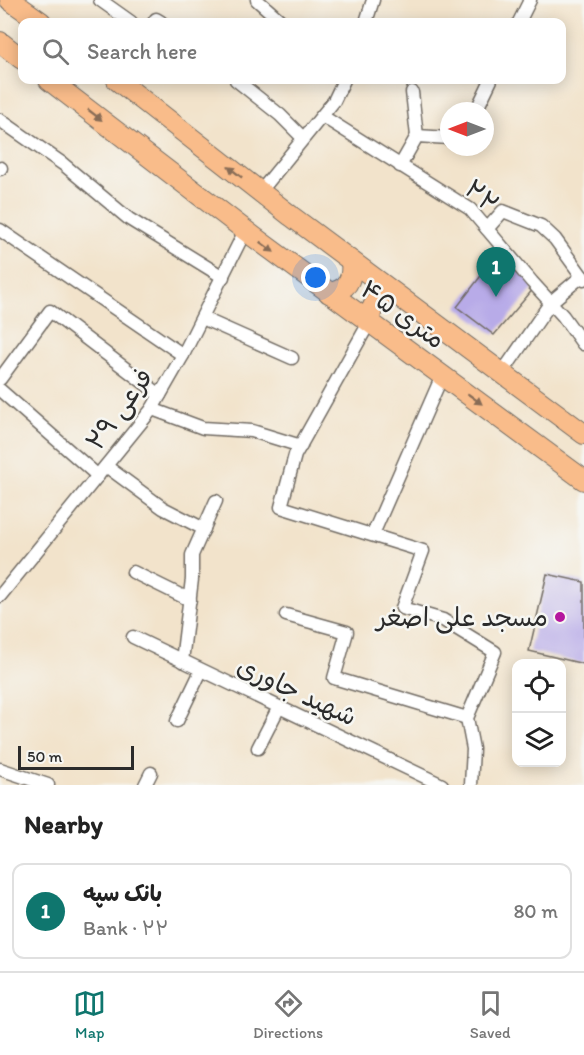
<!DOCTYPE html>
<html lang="en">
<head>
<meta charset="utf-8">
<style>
  :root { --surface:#fff; --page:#f2f2f2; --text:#222; --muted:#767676; --line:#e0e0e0; --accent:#0f766e }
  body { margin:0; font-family:Itim,"Playpen Sans Arabic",sans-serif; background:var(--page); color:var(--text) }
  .controls { position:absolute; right:18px; bottom:18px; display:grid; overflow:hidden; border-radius:12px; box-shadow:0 3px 15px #0003 }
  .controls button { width:54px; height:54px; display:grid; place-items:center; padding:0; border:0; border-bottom:2px solid var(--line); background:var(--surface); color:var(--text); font:30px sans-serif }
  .compass { position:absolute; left:440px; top:102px; width:54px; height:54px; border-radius:50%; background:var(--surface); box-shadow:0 3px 15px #0003; rotate:270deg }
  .scale { position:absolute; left:18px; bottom:15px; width:116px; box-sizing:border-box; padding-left:6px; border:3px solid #2b2b2b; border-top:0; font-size:16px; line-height:21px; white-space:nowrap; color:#2b2b2b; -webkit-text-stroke:4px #f6f6f2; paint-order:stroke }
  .you { position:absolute; left:316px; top:278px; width:21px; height:21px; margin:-15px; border:4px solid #fff; border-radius:50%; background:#1a73e8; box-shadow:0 0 0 9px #1a73e833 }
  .badge { display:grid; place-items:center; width:39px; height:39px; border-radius:50%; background:var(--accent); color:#fff; font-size:20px; font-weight:700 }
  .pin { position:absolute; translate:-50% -50px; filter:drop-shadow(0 2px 3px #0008) }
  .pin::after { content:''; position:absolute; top:32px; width:21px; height:18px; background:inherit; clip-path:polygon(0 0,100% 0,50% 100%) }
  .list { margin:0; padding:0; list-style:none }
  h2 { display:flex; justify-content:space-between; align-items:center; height:78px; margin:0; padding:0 24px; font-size:26px }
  h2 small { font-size:20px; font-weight:400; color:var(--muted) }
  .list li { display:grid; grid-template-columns:39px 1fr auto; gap:18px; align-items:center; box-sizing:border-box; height:96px; margin:0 12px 12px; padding:0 12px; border:2px solid var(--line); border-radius:12px }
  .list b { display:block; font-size:22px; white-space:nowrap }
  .list p { margin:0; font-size:20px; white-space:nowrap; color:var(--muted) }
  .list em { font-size:20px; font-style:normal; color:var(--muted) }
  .icon { flex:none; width:33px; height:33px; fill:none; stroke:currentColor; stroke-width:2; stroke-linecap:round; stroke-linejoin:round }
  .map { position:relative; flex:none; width:584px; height:785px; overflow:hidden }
  .search { position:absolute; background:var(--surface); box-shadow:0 3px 15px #0003; left:18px; right:18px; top:18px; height:66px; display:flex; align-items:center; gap:15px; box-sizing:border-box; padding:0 21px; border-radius:12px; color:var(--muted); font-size:22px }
  .sheet { height:186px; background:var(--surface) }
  nav { display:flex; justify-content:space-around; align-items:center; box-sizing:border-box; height:84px; border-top:2px solid var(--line); background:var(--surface); font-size:16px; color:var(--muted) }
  nav a { display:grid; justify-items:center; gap:3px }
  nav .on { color:var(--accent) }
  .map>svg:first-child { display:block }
  .building { fill:#b8abe8 }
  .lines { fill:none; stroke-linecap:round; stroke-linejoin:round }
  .street-casing { stroke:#716b63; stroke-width:15 }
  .primary-casing { stroke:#716b63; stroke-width:22 }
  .street { stroke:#fff; stroke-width:12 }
  .primary { stroke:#f9bc8a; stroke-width:20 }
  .oneway { fill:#886c56 }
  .poi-dot { fill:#b5179e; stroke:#f6f6f2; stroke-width:2 }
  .labels { text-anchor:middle; stroke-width:5; stroke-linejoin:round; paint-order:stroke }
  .street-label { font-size:26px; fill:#2b2b2b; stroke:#f6f6f2 }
  .poi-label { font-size:26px; fill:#2b2b2b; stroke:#f6f6f2; text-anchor:end }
</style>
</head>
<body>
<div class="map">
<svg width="584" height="785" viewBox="0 0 584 785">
  <rect width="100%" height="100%" fill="#f6f6f2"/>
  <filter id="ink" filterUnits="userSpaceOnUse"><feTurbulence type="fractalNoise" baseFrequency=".0167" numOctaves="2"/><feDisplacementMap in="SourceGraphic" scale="12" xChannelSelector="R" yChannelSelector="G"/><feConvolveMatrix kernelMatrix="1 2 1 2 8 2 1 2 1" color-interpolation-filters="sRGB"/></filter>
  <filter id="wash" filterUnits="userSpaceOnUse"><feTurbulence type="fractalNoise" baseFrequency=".008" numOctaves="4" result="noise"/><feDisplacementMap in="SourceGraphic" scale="24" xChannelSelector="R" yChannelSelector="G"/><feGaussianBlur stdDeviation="1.35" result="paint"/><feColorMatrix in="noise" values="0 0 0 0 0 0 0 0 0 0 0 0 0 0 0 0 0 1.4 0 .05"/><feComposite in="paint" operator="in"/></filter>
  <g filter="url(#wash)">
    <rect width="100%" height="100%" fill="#f2e3cb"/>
    <g id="blocks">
      <g class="building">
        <path d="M 503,247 L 535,287 L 494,335 L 457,307 Z"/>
        <path d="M 547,574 L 584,582 L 584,664 L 529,651 Z"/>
      </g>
    </g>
  </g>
  <g filter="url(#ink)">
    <use href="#blocks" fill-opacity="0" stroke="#716b63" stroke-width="1.5"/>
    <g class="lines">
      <defs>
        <g id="street">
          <path d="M 100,0 L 131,22"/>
          <path d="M 257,0 L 282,22"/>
          <path d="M 154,22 L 156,19 L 161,22"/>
          <path d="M 366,22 L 373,0"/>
          <path d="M 519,22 L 530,0"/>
          <path d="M 236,80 L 280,115 L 303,138"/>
          <path d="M 412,92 L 417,136"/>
          <path d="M 476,111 L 491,80"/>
          <path d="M 322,116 L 470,209 L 532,282 L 563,316 L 583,344"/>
          <path d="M 0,120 L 63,164 L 129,219 L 223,277"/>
          <path d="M 400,166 L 417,136 L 449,138"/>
          <path d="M 0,169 L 1,168"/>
          <path d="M 260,192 L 334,101 L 344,80"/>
          <path d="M 487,229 L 503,211 L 541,226 L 555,239 L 584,279"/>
          <path d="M 0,230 L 183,355"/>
          <path d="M 202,318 L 292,358"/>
          <path d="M 370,321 L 295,455 L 281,507 L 423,551 L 402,608 L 443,620 L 495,652 L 467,718 L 473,749 L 471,785"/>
          <path d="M 502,373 L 551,302 L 582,276"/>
          <path d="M 0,379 L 50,311 L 160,395"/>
          <path d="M 0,390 L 98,476"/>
          <path d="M 152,409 L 203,428 L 252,431 L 301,446"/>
          <path d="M 106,466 L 163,508 L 204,529"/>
          <path d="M 373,534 L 442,376"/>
          <path d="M 133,572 L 190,600"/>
          <path d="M 0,596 L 152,409 L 183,355 L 245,231"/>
          <path d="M 286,615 L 347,632 L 334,678 L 467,718"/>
          <path d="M 133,637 L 442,785"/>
          <path d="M 182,661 L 192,579 L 192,555 L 216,501"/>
          <path d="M 177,721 L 201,671"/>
          <path d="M 258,748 L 279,707"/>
          <path d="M 0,769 L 48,785"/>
          <path d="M 145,785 L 151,773"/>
        </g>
        <g id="primary">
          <path d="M 10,0 L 41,22"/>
          <path d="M 0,42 L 22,59"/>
          <path d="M 49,80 L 254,237 L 584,480"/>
          <path d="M 117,80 L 291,216 L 584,434"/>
          <path d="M 329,293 C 348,290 353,279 351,261"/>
          <path d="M 370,321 C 371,306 376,294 393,293"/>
        </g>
      </defs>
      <use href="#street" class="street-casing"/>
      <use href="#primary" class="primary-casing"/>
      <use href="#street" class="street"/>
      <use href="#primary" class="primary"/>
    </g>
    <defs><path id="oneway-solid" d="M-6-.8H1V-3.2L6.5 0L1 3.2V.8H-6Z" transform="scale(1.5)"/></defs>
    <g class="oneway">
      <use href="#oneway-solid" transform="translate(95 115) rotate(38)"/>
      <use href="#oneway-solid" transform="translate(235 172) rotate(-142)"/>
      <use href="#oneway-solid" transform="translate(267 247) rotate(36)"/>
      <use href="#oneway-solid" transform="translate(475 399) rotate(36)"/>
    </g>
  </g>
  <circle class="poi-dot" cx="560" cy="617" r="6"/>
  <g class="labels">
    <g class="street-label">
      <text transform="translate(482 196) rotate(40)" y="9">۲۲</text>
      <text transform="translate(403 314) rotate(36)" y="9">۴۵ متری</text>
      <text transform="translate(119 409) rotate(-54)" y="9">فرعی ۲۹</text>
      <text transform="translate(297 691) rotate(25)" y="9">شهید جاوری</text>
    </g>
    <g class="poi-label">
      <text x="548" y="626">مسجد علی اصغر</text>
    </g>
  </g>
</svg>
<div class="controls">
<button><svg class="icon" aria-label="locate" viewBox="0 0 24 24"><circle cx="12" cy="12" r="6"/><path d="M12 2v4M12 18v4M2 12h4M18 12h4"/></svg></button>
<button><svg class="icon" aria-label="layers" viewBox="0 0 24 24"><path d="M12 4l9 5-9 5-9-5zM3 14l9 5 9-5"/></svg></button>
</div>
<svg class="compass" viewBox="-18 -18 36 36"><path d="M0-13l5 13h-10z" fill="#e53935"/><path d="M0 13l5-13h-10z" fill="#767676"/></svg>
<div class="scale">50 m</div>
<div class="you"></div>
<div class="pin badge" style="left:496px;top:297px">1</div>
<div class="search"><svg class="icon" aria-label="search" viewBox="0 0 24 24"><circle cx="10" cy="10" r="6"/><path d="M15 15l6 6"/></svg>Search here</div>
</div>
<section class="sheet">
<h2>Nearby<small></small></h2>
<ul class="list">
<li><span class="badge">1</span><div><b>بانک سپه</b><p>Bank · ۲۲</p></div><em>80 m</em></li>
</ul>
</section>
<nav>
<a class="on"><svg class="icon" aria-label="map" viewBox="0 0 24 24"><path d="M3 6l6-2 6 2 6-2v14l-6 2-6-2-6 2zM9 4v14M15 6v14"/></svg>Map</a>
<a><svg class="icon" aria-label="directions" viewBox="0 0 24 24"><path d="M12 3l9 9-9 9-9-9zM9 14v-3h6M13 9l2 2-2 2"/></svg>Directions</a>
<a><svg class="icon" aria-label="saved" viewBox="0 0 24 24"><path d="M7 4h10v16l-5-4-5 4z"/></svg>Saved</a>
</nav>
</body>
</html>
